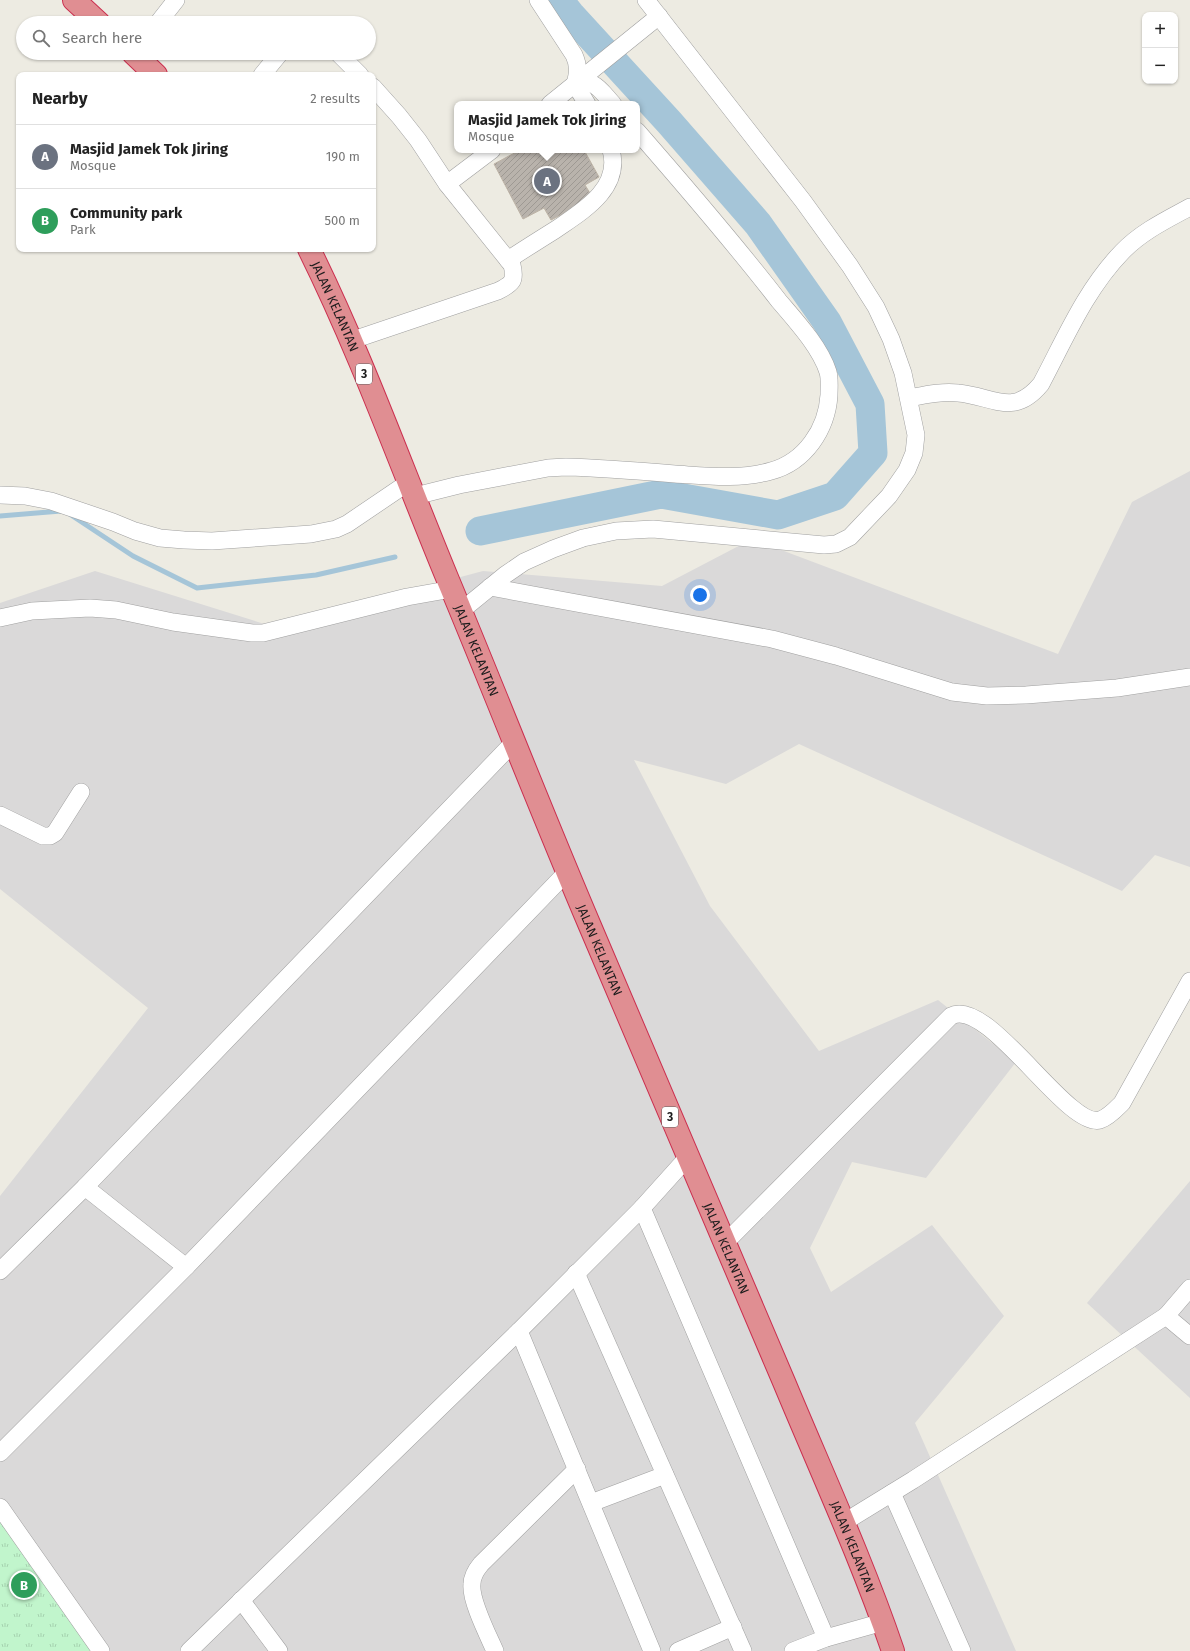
<!DOCTYPE html>
<html lang="en">
<head>
<meta charset="utf-8">
<style>
  :root { --surface:#fff; --page:#f2f2f2; --text:#222; --muted:#767676; --line:#e0e0e0; --accent:#bb250d }
  body { margin:0; font-family:"Fira Sans",sans-serif; background:var(--page); color:var(--text) }
  .controls { position:absolute; right:12px; top:12px; display:grid; overflow:hidden; border-radius:8px; box-shadow:0 1px 3px #0004 }
  .controls button { width:36px; height:36px; display:grid; place-items:center; padding:0; border:0; border-bottom:1px solid var(--line); background:var(--surface); color:var(--text); font:20px sans-serif }
  .you { position:absolute; left:700px; top:595px; width:14px; height:14px; margin:-10px; border:3px solid #fff; border-radius:50%; background:#1a73e8; box-shadow:0 0 0 6px #1a73e833 }
  .badge { display:grid; place-items:center; width:26px; height:26px; border-radius:50%; background:var(--accent); color:#fff; font-size:13px; font-weight:700 }
  .pin { position:absolute; translate:-50% -50%; border:2px solid #fff; box-shadow:0 1px 4px #0006 }
  .popup { position:absolute; left:454px; top:101px; width:186px; height:52px; box-sizing:border-box; display:grid; place-content:center; border-radius:8px; background:var(--surface); filter:drop-shadow(0 1px 3px #0005); font-size:13px; white-space:nowrap; color:var(--muted) }
  .popup b { font-size:15px; color:var(--text) }
  .popup::after { content:''; position:absolute; left:50%; top:100%; margin-left:-8px; border:8px solid transparent; border-top-color:var(--surface) }
  .list { margin:0; padding:0; list-style:none }
  h2 { display:flex; justify-content:space-between; align-items:center; height:52px; margin:0; padding:0 16px; font-size:17px }
  h2 small { font-size:13px; font-weight:400; color:var(--muted) }
  .list li { display:grid; grid-template-columns:26px 1fr auto; gap:12px; align-items:center; box-sizing:border-box; height:64px; padding:0 16px; border-top:1px solid var(--line) }
  .list b { display:block; font-size:15px; white-space:nowrap }
  .list p { margin:0; font-size:13px; white-space:nowrap; color:var(--muted) }
  .list em { font-size:13px; font-style:normal; color:var(--muted) }
  .icon { flex:none; width:22px; height:22px; fill:none; stroke:currentColor; stroke-width:2; stroke-linecap:round; stroke-linejoin:round }
  .map { position:relative; flex:none; width:1190px; height:1651px; overflow:hidden }
  .search { position:absolute; background:var(--surface); box-shadow:0 1px 3px #0004; left:16px; top:16px; width:360px; height:44px; display:flex; align-items:center; gap:10px; box-sizing:border-box; padding:0 14px; border-radius:22px; color:var(--muted); font-size:15px }
  .panel { position:absolute; background:var(--surface); box-shadow:0 1px 3px #0004; left:16px; top:72px; width:360px; height:180px; border-radius:8px }
  .map>svg:first-child { display:block }
  .residential { fill:#dad9d9 }
  .park { fill:url(#park-tufts) }
  .lines { fill:none; stroke-linecap:round; stroke-linejoin:round }
  .stream { stroke:#a5c5d8; stroke-width:5 }
  .river { stroke:#a5c5d8; stroke-width:29 }
  .building { fill:url(#building-hatch); stroke:#bdb3a6 }
  .minor-casing { stroke:#a0a0a0; stroke-width:18 }
  .highway-casing { stroke:#cb2f4f; stroke-width:24 }
  .minor { stroke:#fff; stroke-width:17 }
  .highway { stroke:#e08e92; stroke-width:22 }
  .labels { text-anchor:middle; stroke-width:4; stroke-linejoin:round; paint-order:stroke }
  .shield { fill:#fff; stroke:#606060; stroke-width:1 }
  .shield-label { font-size:12px; font-weight:bold; fill:#1c1c1c }
  .street-label { font-size:13px; fill:#1c1c1c; stroke:#fff }
</style>
</head>
<body>
<div class="map">
<svg width="1190" height="1651" viewBox="0 0 1190 1651">
  <defs>
    <pattern id="park-tufts" width="24" height="20" patternUnits="userSpaceOnUse"><rect width="24" height="20" fill="#c1f5cc"/><path d="M3 7l-1-3M5 7V3M7 7l1-3M15 17l-1-3M17 17v-4M19 17l1-3" fill="none" stroke="#a5d1af"/></pattern>
    <pattern id="building-hatch" width="6" height="6" patternUnits="userSpaceOnUse"><rect width="6" height="6" fill="#b9b3ac"/><path d="M-1 1l2-2M0 6l6-6M5 7l2-2" fill="none" stroke="#9e9993"/></pattern>
  </defs>
  <rect width="100%" height="100%" fill="#edebe2"/>
  <g class="residential">
    <path d="M 1190,471 L 1190,867 L 1155,855 L 1122,891 L 799,744 L 726,784 L 634,760 L 710,906 L 819,1051 L 938,1000 L 1016,1062 L 926,1178 L 852,1162 L 810,1248 L 831,1292 L 932,1225 L 1004,1316 L 915,1423 L 1016,1651 L 0,1651 L 0,1196 L 148,1008 L 0,889 L 0,603 L 95,571 L 274,627 L 483,571 L 662,586 L 752,539 L 1058,654 L 1132,502 Z"/>
    <path d="M 1190,1181 L 1190,1398 L 1087,1303 Z"/>
  </g>
  <path class="park" d="M 0,1518 L 97,1651 L 0,1651 Z"/>
  <g class="lines">
    <g class="stream">
      <path d="M 71,515 L 133,556 L 197,588 L 316,575 L 395,557"/>
      <path d="M 0,516 L 61,511"/>
    </g>
    <path class="river" d="M 480,531 L 661,494 L 778,515 L 835,496 L 873,453 L 870,404 L 827,322 L 758,224 L 669,122 L 570,14 L 559,0"/>
  </g>
  <path class="building" d="M 520,150 L 554,150 L 556,152 L 560,150 L 584,150 L 599,177 L 585,185 L 593,198 L 551,220 L 544,208 L 523,219 L 494,164 Z"/>
  <g class="lines">
    <defs>
      <g id="minor">
        <path d="M 538,0 L 574,55 C 579,66 578,73 575,84 L 587,104"/>
        <path d="M 158,23 L 176,0"/>
        <path d="M 338,53 L 360,75"/>
        <path d="M 262,75 L 280,53"/>
        <path d="M 575,84 C 595,78 600,90 613,104"/>
        <path d="M 550,104 L 659,16"/>
        <path d="M 447,184 L 492,150"/>
        <path d="M 508,260 C 523,250 539,240 555,230 C 581,212 622,189 611,150"/>
        <path d="M 350,341 L 498,291 C 512,284 516,281 512,265 L 447,184 L 418,140 L 399,116 L 373,87"/>
        <path d="M 909,398 C 925,395 942,391 958,393 C 993,396 1013,418 1041,384 C 1065,339 1086,289 1122,252 C 1141,232 1166,220 1190,207"/>
        <path d="M 0,495 L 25,496 L 51,501 L 113,522 L 135,531 L 160,538 L 184,540 L 212,541 L 311,534 L 336,529 L 347,524 L 409,482"/>
        <path d="M 415,496 L 459,485 L 548,468 L 566,467 C 603,468 639,471 675,474 C 707,476 739,480 771,471 C 805,462 827,429 829,395 C 829,388 830,379 828,372 C 820,347 796,321 779,301 C 734,243 685,186 637,131"/>
        <path d="M 490,587 L 772,639 L 836,656 L 952,692 L 987,696 L 1026,695 L 1117,688 L 1190,677"/>
        <path d="M 461,611 L 505,575 L 524,562 L 553,549 L 583,538 L 616,531 L 653,529 L 824,545 L 836,544 L 850,537 L 889,496 L 907,470 L 914,453 L 916,435 L 903,373 L 891,339 L 876,307 L 850,266 L 803,201 L 646,0"/>
        <path d="M 0,618 L 32,611 L 90,608 L 116,610 L 173,622 L 252,633 L 263,633 L 407,597 L 452,589"/>
        <path d="M 0,815 L 43,836 L 50,836 L 55,833 L 81,792"/>
        <path d="M 85,1187 L 186,1267"/>
        <path d="M 642,1208 L 826,1638"/>
        <path d="M 725,1243 L 951,1016 C 988,996 1067,1129 1100,1120 C 1109,1117 1116,1109 1122,1103 L 1190,981"/>
        <path d="M 0,1271 L 85,1187 L 514,742"/>
        <path d="M 576,1273 L 743,1651"/>
        <path d="M 1166,1316 L 1190,1288"/>
        <path d="M 519,1331 L 652,1651"/>
        <path d="M 0,1453 L 186,1267 L 567,872"/>
        <path d="M 892,1493 L 962,1651"/>
        <path d="M 591,1503 L 665,1475"/>
        <path d="M 0,1507 L 101,1651"/>
        <path d="M 843,1523 L 913,1480 L 1166,1316 L 1190,1336"/>
        <path d="M 241,1600 L 279,1651"/>
        <path d="M 189,1651 L 519,1331 L 642,1208 L 687,1158"/>
        <path d="M 495,1651 C 488,1635 470,1600 472,1584 C 472,1576 476,1570 481,1564 L 577,1469"/>
        <path d="M 678,1651 L 733,1627"/>
        <path d="M 793,1651 L 826,1638 L 883,1622"/>
      </g>
      <g id="highway">
        <path d="M 74,0 L 99,23"/>
        <path d="M 133,53 L 156,75"/>
        <path id="s1" d="M 309,249 C 362,356 402,469 448,580 C 496,695 541,811 590,926 C 654,1078 719,1230 784,1382 C 821,1471 862,1560 893,1651"/>
      </g>
    </defs>
    <use href="#minor" class="minor-casing"/>
    <use href="#highway" class="highway-casing"/>
    <use href="#minor" class="minor"/>
    <use href="#highway" class="highway"/>
  </g>
  <g class="labels">
    <g class="shield">
      <rect x="356" y="364" width="16" height="20" rx="3"/>
      <rect x="662" y="1107" width="16" height="20" rx="3"/>
    </g>
    <g class="shield-label">
      <text x="364" y="378">3</text>
      <text x="670" y="1121">3</text>
    </g>
    <g class="street-label">
      <text dy="5" stroke="none"><textPath href="#s1" startOffset="63">JALAN KELANTAN</textPath></text>
      <text dy="5" stroke="none"><textPath href="#s1" startOffset="435">JALAN KELANTAN</textPath></text>
      <text dy="5" stroke="none"><textPath href="#s1" startOffset="759">JALAN KELANTAN</textPath></text>
      <text dy="5" stroke="none"><textPath href="#s1" startOffset="1083">JALAN KELANTAN</textPath></text>
      <text dy="5" stroke="none"><textPath href="#s1" startOffset="1407">JALAN KELANTAN</textPath></text>
    </g>
  </g>
</svg>
<div class="controls">
<button>+</button>
<button>−</button>
</div>
<div class="you"></div>
<div class="pin badge" style="left:547px;top:181px;background:#6b7280">A</div>
<div class="popup"><b>Masjid Jamek Tok Jiring</b>Mosque</div>
<div class="pin badge" style="left:24px;top:1585px;background:#2e9e5b">B</div>
<div class="search"><svg class="icon" aria-label="search" viewBox="0 0 24 24"><circle cx="10" cy="10" r="6"/><path d="M15 15l6 6"/></svg>Search here</div>
<section class="panel">
<h2>Nearby<small>2 results</small></h2>
<ul class="list">
<li><span class="badge" style="background:#6b7280">A</span><div><b>Masjid Jamek Tok Jiring</b><p>Mosque</p></div><em>190 m</em></li>
<li><span class="badge" style="background:#2e9e5b">B</span><div><b>Community park</b><p>Park</p></div><em>500 m</em></li>
</ul>
</section>
</div>
</body>
</html>
